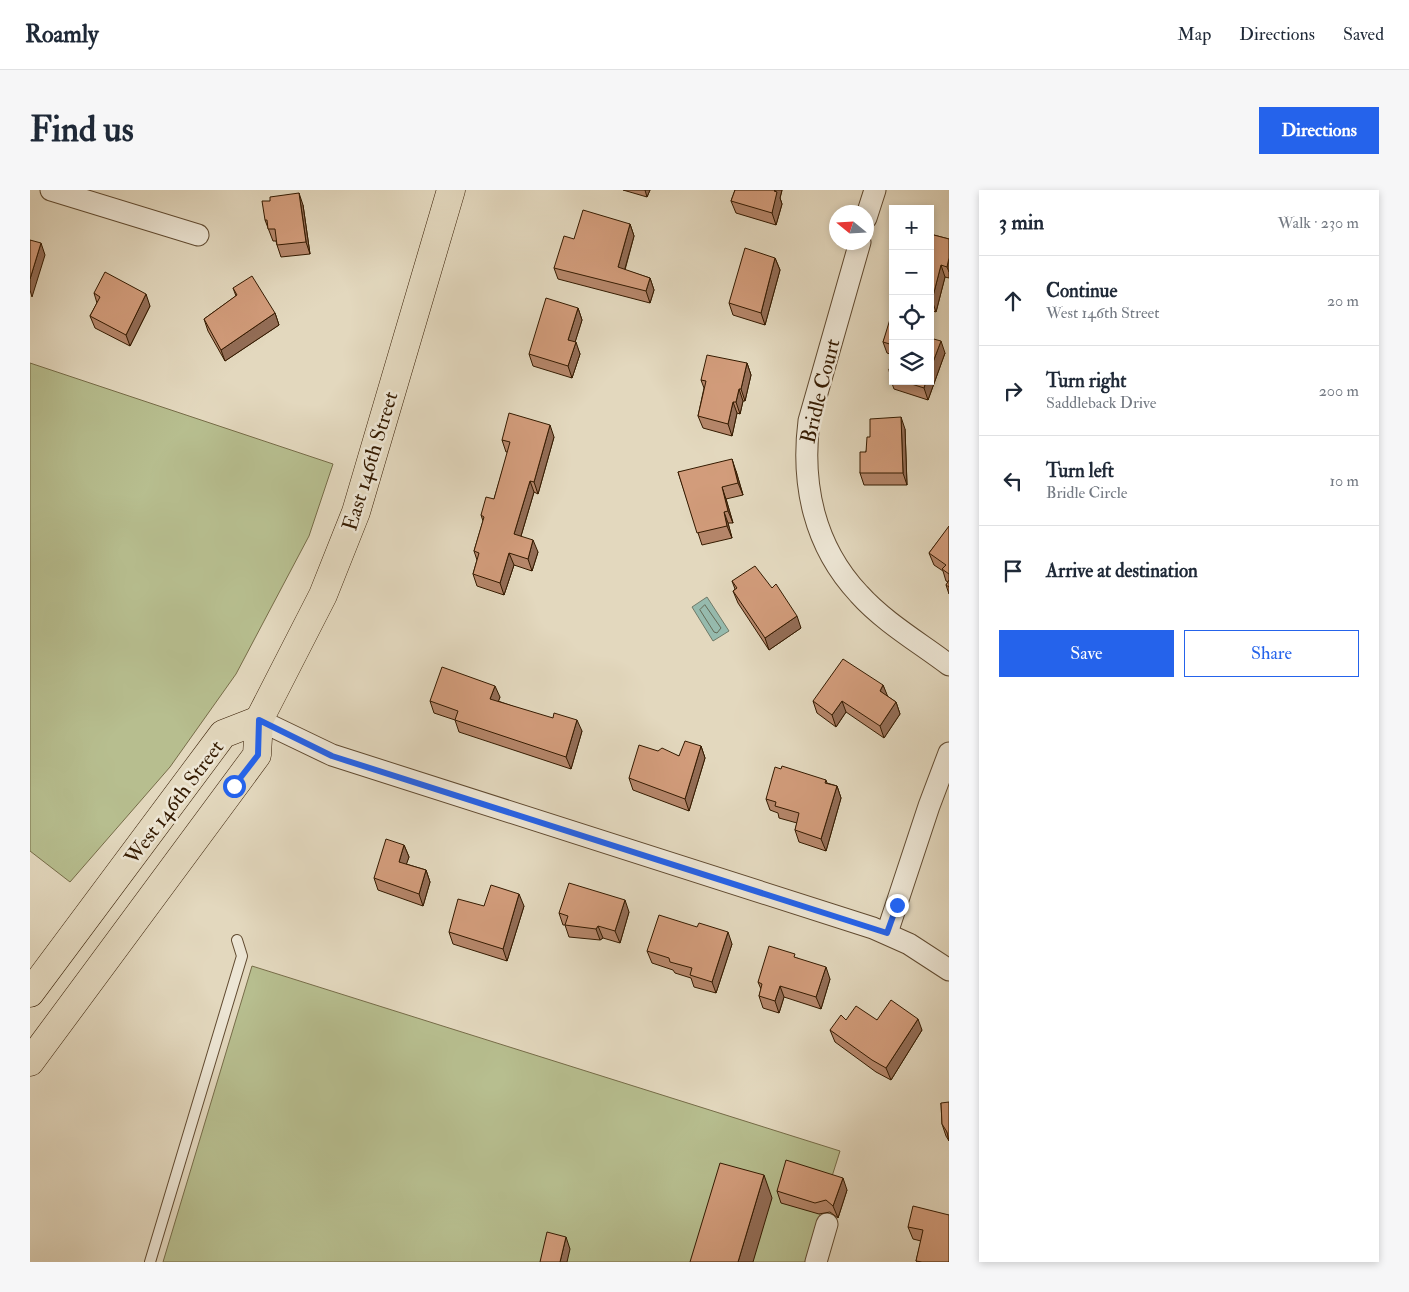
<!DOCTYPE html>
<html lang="en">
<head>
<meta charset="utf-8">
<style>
  :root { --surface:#fff; --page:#f6f6f7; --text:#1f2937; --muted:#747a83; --line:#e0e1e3; --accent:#2563eb }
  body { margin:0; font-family:"IM FELL Double Pica",serif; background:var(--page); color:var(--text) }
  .controls { position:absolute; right:15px; top:15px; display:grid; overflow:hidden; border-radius:0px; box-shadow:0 2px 8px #0003 }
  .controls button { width:45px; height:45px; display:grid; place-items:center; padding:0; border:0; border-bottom:1px solid var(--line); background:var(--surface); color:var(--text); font:25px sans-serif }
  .compass { position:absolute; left:799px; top:15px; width:45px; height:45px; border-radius:50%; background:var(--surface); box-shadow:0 2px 8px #0003; rotate:288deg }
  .stop { position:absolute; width:15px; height:15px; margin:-11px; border:4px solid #2563eb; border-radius:50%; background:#fff }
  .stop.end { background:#2563eb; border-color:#fff; box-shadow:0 1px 5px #0008 }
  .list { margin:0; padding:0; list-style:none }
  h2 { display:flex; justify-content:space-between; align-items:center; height:65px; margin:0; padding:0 20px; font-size:21px }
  h2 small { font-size:16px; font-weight:400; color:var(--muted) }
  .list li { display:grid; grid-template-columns:32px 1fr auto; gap:15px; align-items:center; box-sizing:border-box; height:90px; padding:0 20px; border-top:1px solid var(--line) }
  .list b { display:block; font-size:19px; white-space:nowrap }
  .list p { margin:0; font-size:16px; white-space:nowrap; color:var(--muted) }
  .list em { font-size:16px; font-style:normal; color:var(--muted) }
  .actions { display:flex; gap:10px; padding:15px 20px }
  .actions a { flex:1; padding:11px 0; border:1px solid var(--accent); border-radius:0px; text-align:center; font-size:18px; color:var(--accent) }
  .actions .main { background:var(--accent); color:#fff }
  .icon { flex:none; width:28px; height:28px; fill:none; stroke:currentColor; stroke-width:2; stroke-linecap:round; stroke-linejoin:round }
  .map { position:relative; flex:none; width:919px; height:1072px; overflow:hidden; border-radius:0px }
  header { display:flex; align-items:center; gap:30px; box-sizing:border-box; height:70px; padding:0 25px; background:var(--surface); border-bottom:1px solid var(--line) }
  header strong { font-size:24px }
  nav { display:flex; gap:28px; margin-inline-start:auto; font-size:18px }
  .intro { display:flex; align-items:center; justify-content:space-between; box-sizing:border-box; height:120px; padding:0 30px }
  h1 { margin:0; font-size:35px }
  .button { padding:12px 22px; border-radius:0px; background:var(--accent); color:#fff; font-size:18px; font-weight:700 }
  main { display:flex; gap:30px; padding:0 30px }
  aside { flex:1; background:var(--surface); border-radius:0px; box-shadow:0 2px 8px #0003 }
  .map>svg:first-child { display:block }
  .green { fill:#b7be8f; stroke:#766c48 }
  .water { fill:#96baad; stroke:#6f7a68 }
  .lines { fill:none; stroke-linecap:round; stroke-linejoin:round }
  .shore { stroke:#656a56; stroke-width:1 }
  .service-casing { stroke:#604a30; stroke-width:12 }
  .minor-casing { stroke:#604a30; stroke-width:23 }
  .primary-casing { stroke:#341a00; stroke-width:29 }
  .service { stroke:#ede6d5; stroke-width:10 }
  .minor { stroke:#ede6d5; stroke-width:21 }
  .primary { stroke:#e3d8be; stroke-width:28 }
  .wall { fill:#b5866a; stroke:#341a00 }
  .shaded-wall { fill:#936d56; stroke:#341a00 }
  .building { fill:#d29c7b; stroke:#341a00 }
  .route { stroke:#2563eb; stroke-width:6 }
  .labels { text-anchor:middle; stroke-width:5; stroke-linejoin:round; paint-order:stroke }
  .street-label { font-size:21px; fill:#341a00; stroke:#ede6d5 }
</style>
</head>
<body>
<header>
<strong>Roamly</strong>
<nav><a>Map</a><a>Directions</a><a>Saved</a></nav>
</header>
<div class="intro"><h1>Find us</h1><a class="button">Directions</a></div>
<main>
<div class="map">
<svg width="919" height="1072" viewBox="0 0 919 1072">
  <rect width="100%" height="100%" fill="#e3d8be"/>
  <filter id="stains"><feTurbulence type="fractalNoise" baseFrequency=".004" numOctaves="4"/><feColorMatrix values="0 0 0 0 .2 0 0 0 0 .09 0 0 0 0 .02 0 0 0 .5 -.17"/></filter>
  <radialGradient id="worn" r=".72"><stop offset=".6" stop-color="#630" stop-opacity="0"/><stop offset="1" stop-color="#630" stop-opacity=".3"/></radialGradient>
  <g class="green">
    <path d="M 0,173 L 303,274 L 279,346 L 206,484 L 140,577 L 40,692 L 0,661 Z"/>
    <path d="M 222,776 L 810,961 L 775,1072 L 133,1072 Z"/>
  </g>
  <path class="water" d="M 677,407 L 699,441 L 683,451 L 662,417 Z"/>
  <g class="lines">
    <path class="shore" d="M 675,415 L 691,438 L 687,443 L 684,442 L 670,420 Z"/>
    <defs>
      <path id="service" d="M 120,1072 L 212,766 L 207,750"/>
      <g id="minor">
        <path d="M 21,0 L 168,45"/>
        <path d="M 836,28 L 845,0"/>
        <path d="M 830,52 L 779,231 C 771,294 784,356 829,404 C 854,432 890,453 919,475"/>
        <path d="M 229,530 L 302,565 L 843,738 L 879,754 L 919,780"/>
        <path d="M 857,743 L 899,616 L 919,563"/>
        <path d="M 786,1072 L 797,1034"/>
      </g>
      <g id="primary">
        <path d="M 0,803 L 193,544 L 229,530"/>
        <path d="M 0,872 L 227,565 L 229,530 L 293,405 L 326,322 L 421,0"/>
      </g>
    </defs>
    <use href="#service" class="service-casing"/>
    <use href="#minor" class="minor-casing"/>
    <use href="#primary" class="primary-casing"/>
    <use href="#service" class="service"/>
    <use href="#minor" class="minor"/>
    <use href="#primary" class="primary"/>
  </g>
  <g class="wall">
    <path d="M 593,0 L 620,0 L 617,7 Z"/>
    <path d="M 705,0 L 752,0 L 750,8 L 752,14 L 746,35 L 706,23 L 701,11 Z"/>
    <path d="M 273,15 L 280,64 L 251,67 L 247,55 L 246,51 L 243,51 L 235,30 Z"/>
    <path d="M 600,34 L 604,46 L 595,80 L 620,88 L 624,100 L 620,113 L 528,89 L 524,78 L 544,49 Z"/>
    <path d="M 900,44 L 919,49 L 919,88 L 915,87 L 906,122 L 900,120 Z"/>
    <path d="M 745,68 L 750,80 L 735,135 L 703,125 L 699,113 Z"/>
    <path d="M 203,98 L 245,123 L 249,135 L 195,171 L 178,141 L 174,129 L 206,106 Z"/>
    <path d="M 64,103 L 120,116 L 100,156 L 65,138 L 60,126 L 67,113 Z"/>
    <path d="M 548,118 L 552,130 L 545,152 L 550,164 L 542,188 L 503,176 L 499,164 Z"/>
    <path d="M 863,127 L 863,165 L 857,163 L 853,152 Z"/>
    <path d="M 915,163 L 898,210 L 864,199 L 860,188 L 860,185 L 859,180 L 863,167 L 863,191 L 900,191 Z"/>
    <path d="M 717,173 L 721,185 L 715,211 L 713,211 L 710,224 L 707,223 L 702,246 L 673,238 L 668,226 L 674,198 L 671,190 Z"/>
    <path d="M 875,239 L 877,295 L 834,295 L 830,283 L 840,247 Z"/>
    <path d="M 524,247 L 508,304 L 504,302 L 491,346 L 508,362 L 502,381 L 484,375 L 474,405 L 447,396 L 443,384 L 447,370 L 444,361 L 453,331 L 451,325 L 464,309 L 478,262 L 476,262 L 472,250 Z"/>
    <path d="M 706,281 L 713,305 L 696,309 L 703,333 L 698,333 L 702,348 L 672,355 L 648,282 Z"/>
    <path d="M 919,337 L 919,404 L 916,395 L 918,392 L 916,391 L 913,381 L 904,375 L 899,363 Z"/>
    <path d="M 702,391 L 771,438 L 739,460 L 708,413 L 703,401 L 705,399 Z"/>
    <path d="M 853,495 L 857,506 L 866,512 L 870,524 L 854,548 L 816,522 L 806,537 L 787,523 L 783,511 Z"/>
    <path d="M 470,507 L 468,511 L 552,541 L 541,579 L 429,542 L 425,530 L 404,523 L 400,511 Z"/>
    <path d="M 671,556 L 675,568 L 659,621 L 603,600 L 599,588 L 628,561 L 649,566 Z"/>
    <path d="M 796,590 L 797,593 L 807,596 L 811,608 L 796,661 L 769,652 L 765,640 L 767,633 L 749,628 L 748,623 L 740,620 L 736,609 Z"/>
    <path d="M 374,655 L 379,667 L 376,674 L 396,680 L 400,692 L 393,716 L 348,700 L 344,688 Z"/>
    <path d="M 454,716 L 494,716 L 477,771 L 423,754 L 419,742 Z"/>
    <path d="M 599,722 L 590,753 L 573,748 L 570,750 L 539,747 L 535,735 L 533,735 L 529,723 Z"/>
    <path d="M 702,754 L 686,803 L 664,797 L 661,788 L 645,783 L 643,780 L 622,773 L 617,761 Z"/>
    <path d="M 767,768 L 800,789 L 791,819 L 754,807 L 749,823 L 733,818 L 729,806 L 731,799 L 728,792 Z"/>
    <path d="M 816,830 L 847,830 L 892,840 L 861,890 L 846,882 L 805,852 L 800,840 Z"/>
    <path d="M 911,913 L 919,951 L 916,946 L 912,934 Z"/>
    <path d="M 817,1000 L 808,1028 L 800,1022 L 789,1024 L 751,1013 L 747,1001 Z"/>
    <path d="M 919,1025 L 919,1072 L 887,1072 L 886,1071 L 891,1051 L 883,1049 L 878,1037 Z"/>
  </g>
  <g class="shaded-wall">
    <path d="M 615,0 L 620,0 L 617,7 Z"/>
    <path d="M 745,0 L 752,0 L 750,8 L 752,14 L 746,35 L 742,23 Z"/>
    <path d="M 269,3 L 273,15 L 280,64 L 276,52 Z"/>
    <path d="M 600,34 L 604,46 L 592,89 L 588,77 Z"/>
    <path d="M 11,53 L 15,65 L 2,107 L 0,100 L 0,89 Z"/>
    <path d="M 745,68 L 750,80 L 735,135 L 731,123 Z"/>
    <path d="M 919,68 L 919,82 L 917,77 Z"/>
    <path d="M 911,75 L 915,87 L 906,122 L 902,110 Z"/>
    <path d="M 620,88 L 624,100 L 620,113 L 616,101 Z"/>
    <path d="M 116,104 L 120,116 L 100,156 L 96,145 Z"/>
    <path d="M 548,118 L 552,130 L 542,162 L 538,150 Z"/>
    <path d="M 245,123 L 249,135 L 195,171 L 191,160 Z"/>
    <path d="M 911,151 L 915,163 L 898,210 L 894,198 L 896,191 L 900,191 L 900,180 Z"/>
    <path d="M 546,152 L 550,164 L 542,188 L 538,176 Z"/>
    <path d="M 717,173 L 721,185 L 715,211 L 711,199 Z"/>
    <path d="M 709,199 L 713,211 L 710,224 L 706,212 Z"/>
    <path d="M 703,212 L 707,223 L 702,246 L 698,234 Z"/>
    <path d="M 871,227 L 875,239 L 877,295 L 873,283 Z"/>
    <path d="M 520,235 L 524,247 L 508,304 L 504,292 Z"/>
    <path d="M 702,269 L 706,281 L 713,305 L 708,293 Z"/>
    <path d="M 500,291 L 504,302 L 488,356 L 484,344 Z"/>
    <path d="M 692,297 L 696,309 L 703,333 L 698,321 Z"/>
    <path d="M 694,322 L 698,333 L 702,348 L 697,336 Z"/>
    <path d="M 503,350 L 508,362 L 502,381 L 498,369 Z"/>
    <path d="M 479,363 L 484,375 L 474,405 L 470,393 Z"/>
    <path d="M 767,426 L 771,438 L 739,460 L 735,448 Z"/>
    <path d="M 853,495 L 858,507 L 850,501 Z"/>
    <path d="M 465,496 L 470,507 L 465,521 L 460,509 Z"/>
    <path d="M 812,511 L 816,522 L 806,537 L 802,525 Z"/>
    <path d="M 866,512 L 870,524 L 854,548 L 850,536 Z"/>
    <path d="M 547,530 L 552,541 L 541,579 L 536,567 Z"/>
    <path d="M 671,556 L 675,568 L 659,621 L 655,609 Z"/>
    <path d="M 807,596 L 811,608 L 796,661 L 791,649 Z"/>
    <path d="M 374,655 L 379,667 L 373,684 L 369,672 Z"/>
    <path d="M 396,680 L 400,692 L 393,716 L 389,704 Z"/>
    <path d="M 489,704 L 494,716 L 477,771 L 473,759 Z"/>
    <path d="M 595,710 L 599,722 L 590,753 L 585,741 Z"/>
    <path d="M 568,736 L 573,748 L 570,750 L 566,739 Z"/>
    <path d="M 698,742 L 702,754 L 686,803 L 682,792 Z"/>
    <path d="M 796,777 L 800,789 L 791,819 L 786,807 Z"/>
    <path d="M 750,796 L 754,807 L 749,823 L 745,811 Z"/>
    <path d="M 888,829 L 892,840 L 861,890 L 856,878 Z"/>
    <path d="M 734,985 L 742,1008 L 723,1072 L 708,1072 Z"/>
    <path d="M 813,988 L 817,1000 L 808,1028 L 803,1016 Z"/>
    <path d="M 536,1047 L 540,1059 L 537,1072 L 530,1072 Z"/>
  </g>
  <g class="building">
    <path d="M 705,0 L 745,0 L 744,1 L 747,2 L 742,23 L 701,11 Z"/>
    <path d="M 269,3 L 276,52 L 247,55 L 245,39 L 238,39 L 237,30 L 235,30 L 232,11 L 240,11 L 240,7 Z"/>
    <path d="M 553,20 L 600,34 L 588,77 L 620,88 L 616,101 L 524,78 L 534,46 L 544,49 Z"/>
    <path d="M 900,44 L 919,49 L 919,68 L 917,77 L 911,75 L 902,110 L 900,110 Z"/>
    <path d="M 0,50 L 11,53 L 0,89 Z"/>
    <path d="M 715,58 L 745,68 L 731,123 L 699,113 Z"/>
    <path d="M 75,82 L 116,104 L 96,145 L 60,126 L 70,107 L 64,103 Z"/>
    <path d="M 222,86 L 245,123 L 191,160 L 174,129 L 207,105 L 203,98 Z"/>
    <path d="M 516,108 L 548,118 L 538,150 L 546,152 L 538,176 L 499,164 Z"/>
    <path d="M 861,126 L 863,127 L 863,155 L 853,152 Z"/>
    <path d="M 900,148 L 911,151 L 900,180 Z"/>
    <path d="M 677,165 L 717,173 L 711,199 L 709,199 L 706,212 L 703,212 L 698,234 L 668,226 L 676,191 L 671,190 Z"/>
    <path d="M 863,167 L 863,188 L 860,188 L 861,181 L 859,180 Z"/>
    <path d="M 872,191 L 896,191 L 894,198 Z"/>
    <path d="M 479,223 L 520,235 L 504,292 L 500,291 L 484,344 L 503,350 L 498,369 L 479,363 L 470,393 L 443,384 L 449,363 L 444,361 L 454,327 L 451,325 L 456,307 L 464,309 L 480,252 L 472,250 Z"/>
    <path d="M 871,227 L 873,283 L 830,283 L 830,262 L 836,262 L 837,247 L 840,247 L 840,229 Z"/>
    <path d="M 702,269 L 708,293 L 692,297 L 698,321 L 694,322 L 697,336 L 667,343 L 648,282 Z"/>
    <path d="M 919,336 L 919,384 L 912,379 L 916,375 L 899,363 Z"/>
    <path d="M 725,376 L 742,398 L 746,394 L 767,426 L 735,448 L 703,401 L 707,398 L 702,391 Z"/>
    <path d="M 919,390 L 919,397 L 916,395 Z"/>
    <path d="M 813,469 L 853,495 L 850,501 L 866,512 L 850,536 L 812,511 L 802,525 L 783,511 Z"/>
    <path d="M 412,477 L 465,496 L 460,509 L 523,528 L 524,523 L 547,530 L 536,567 L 425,530 L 428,521 L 400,511 Z"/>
    <path d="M 655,551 L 671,556 L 655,609 L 599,588 L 609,555 L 628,561 L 632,558 L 649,566 Z"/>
    <path d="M 752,576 L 796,590 L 795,593 L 807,596 L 791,649 L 765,640 L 769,623 L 745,616 L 746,612 L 736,609 L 745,577 L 751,579 Z"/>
    <path d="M 356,649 L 374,655 L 369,672 L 396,680 L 389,704 L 344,688 Z"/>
    <path d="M 539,693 L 595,710 L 585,741 L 568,736 L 566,739 L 535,735 L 538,726 L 529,723 Z"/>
    <path d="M 461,695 L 489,704 L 473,759 L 419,742 L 428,709 L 454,716 Z"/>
    <path d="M 629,725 L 667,737 L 669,733 L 698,742 L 682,792 L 660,785 L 662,778 L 640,772 L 639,768 L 617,761 Z"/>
    <path d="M 739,756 L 765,764 L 764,767 L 796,777 L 786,807 L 750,796 L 745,811 L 729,806 L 732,794 L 728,792 Z"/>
    <path d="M 861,810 L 888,829 L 856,878 L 842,870 L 800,840 L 811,825 L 816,830 L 826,816 L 847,830 Z"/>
    <path d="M 919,912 L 919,951 L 917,942 L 912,934 L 911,913 Z"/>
    <path d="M 756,970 L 813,988 L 803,1016 L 796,1010 L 785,1013 L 747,1001 Z"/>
    <path d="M 690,973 L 734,985 L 708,1072 L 660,1072 Z"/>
    <path d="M 883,1016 L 919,1025 L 919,1072 L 892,1072 L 886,1071 L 893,1040 L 878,1037 Z"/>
    <path d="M 517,1042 L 536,1047 L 530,1072 L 510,1072 Z"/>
  </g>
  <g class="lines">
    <path class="route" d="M 204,596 L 228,565 L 229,530 L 302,566 L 857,743 L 867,715"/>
  </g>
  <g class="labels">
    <g class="street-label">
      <text transform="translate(790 201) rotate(-76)" y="7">Bridle Court</text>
      <text transform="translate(340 271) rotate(-73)" y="7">East 146th Street</text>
      <text transform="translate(144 612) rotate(-53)" y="7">West 146th Street</text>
    </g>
  </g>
  <rect width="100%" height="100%" filter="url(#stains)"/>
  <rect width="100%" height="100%" fill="url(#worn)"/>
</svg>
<div class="controls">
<button>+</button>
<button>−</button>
<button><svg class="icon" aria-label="locate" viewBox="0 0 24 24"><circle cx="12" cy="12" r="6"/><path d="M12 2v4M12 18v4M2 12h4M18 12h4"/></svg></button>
<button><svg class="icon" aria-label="layers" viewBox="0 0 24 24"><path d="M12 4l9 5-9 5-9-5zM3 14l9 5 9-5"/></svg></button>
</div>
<svg class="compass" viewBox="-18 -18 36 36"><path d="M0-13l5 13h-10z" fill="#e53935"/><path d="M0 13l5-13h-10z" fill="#747a83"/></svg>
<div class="stop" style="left:204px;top:596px"></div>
<div class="stop end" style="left:867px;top:715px"></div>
</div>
<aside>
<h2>3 min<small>Walk · 230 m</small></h2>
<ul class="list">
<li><svg class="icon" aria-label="ahead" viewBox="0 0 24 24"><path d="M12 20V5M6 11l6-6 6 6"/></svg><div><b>Continue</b><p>West 146th Street</p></div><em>20 m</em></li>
<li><svg class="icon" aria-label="right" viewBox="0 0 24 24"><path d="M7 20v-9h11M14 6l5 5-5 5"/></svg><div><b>Turn right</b><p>Saddleback Drive</p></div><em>200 m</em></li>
<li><svg class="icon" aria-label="left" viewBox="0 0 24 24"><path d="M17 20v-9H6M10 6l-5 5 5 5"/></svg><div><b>Turn left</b><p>Bridle Circle</p></div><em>10 m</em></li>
<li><svg class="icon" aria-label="arrive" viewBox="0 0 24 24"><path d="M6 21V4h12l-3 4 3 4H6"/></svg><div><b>Arrive at destination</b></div></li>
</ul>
<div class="actions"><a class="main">Save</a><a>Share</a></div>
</aside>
</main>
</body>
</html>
